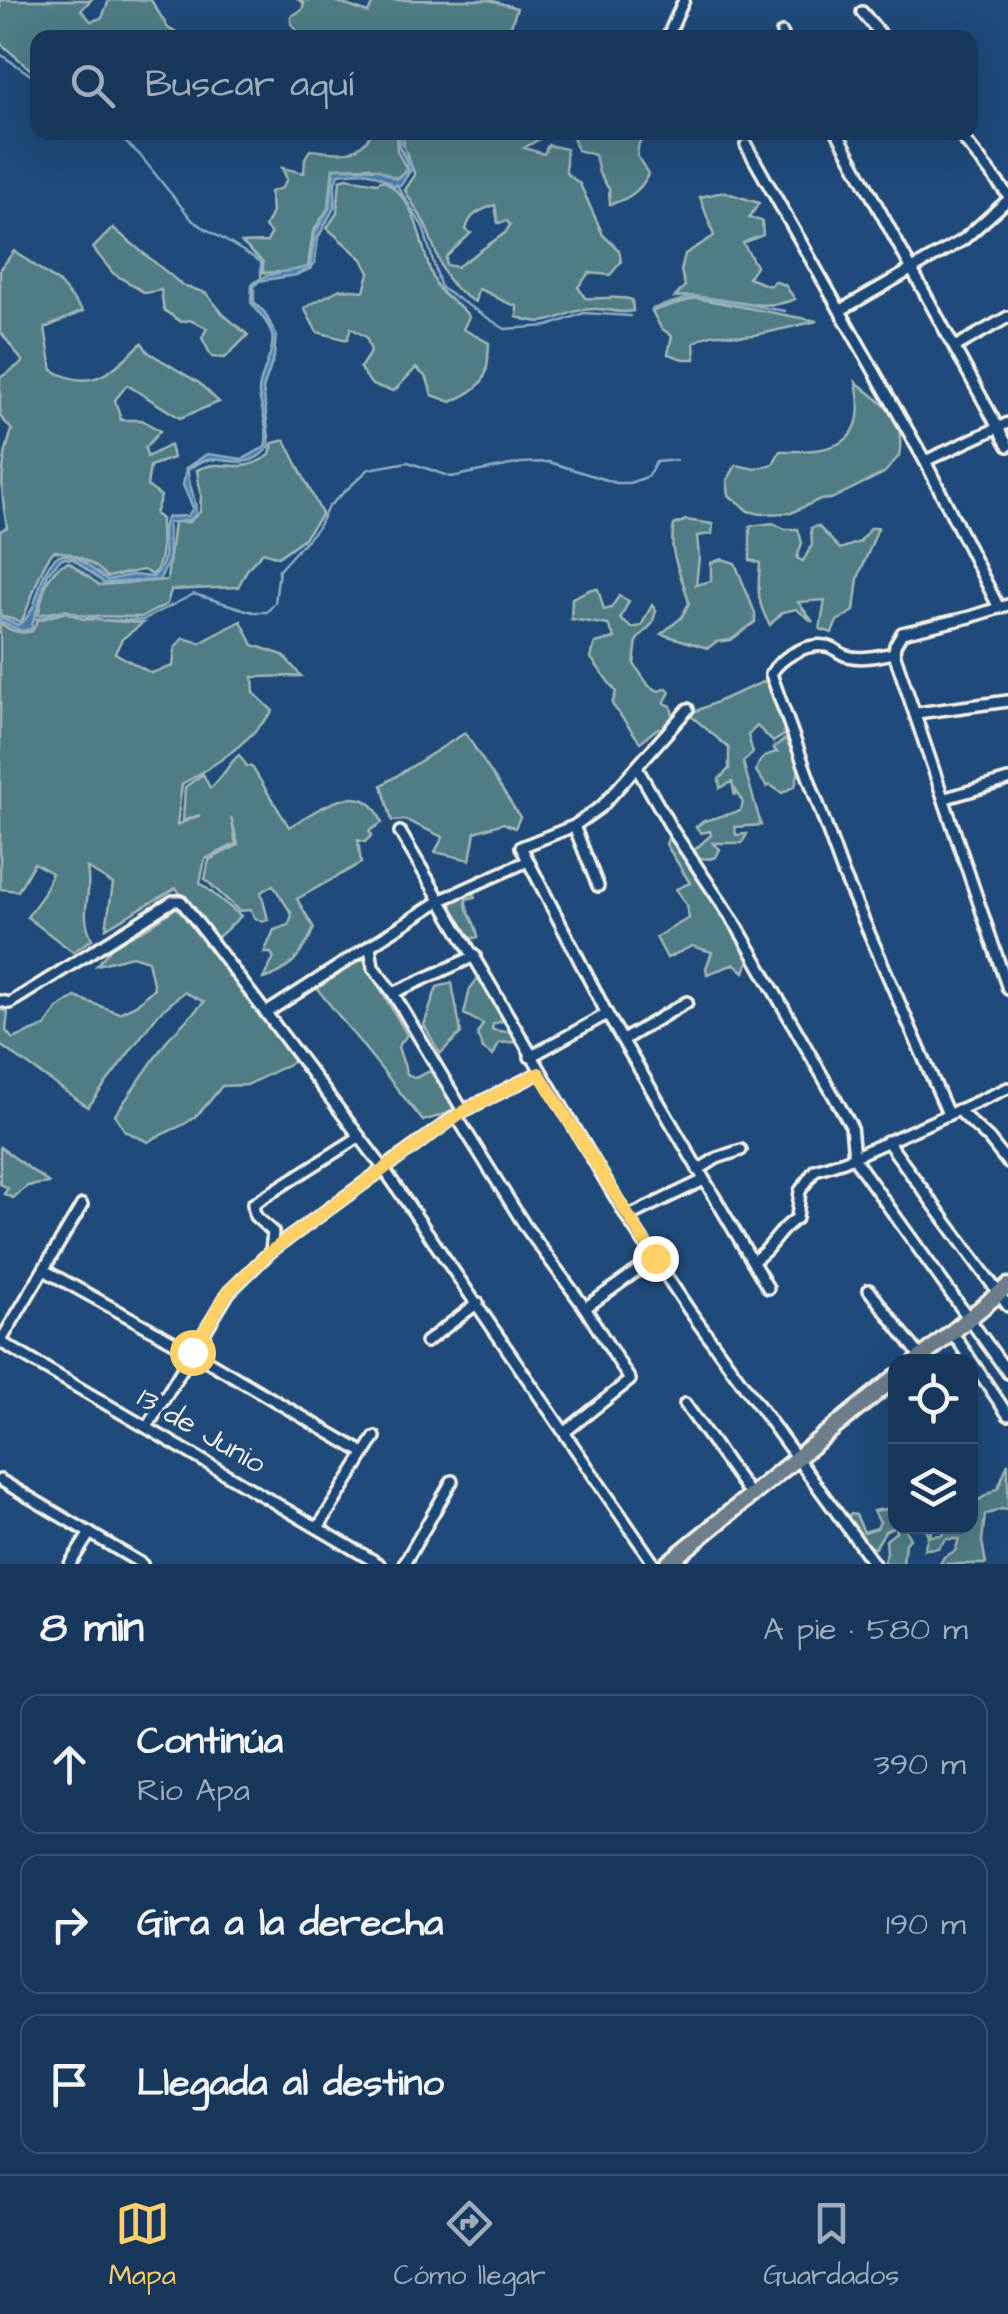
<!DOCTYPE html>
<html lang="es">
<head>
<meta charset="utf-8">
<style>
  :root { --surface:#17385c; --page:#203f62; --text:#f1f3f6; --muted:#9eacbb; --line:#365272; --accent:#ffd166 }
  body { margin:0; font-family:"Architects Daughter",sans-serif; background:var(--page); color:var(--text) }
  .controls { position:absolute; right:30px; bottom:30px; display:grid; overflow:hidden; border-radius:20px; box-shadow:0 10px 40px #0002 }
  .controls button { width:90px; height:90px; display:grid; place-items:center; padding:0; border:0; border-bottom:2px solid var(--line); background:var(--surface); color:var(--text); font:50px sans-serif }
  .stop { position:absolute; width:30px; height:30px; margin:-22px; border:8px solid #ffd166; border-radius:50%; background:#fff }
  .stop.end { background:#ffd166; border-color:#fff; box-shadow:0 2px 10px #0008 }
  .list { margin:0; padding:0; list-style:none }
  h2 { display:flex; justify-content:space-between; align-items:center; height:130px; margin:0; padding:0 40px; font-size:42px }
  h2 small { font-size:32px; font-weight:400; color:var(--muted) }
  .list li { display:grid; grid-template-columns:65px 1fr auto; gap:30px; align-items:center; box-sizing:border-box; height:140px; margin:0 20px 20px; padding:0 20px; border:2px solid var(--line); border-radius:20px }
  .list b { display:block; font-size:38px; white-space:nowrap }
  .list p { margin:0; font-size:32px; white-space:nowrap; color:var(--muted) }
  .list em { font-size:32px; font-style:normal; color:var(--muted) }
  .icon { flex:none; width:55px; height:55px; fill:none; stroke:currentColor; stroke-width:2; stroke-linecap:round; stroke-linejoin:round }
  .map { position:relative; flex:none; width:1008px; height:1564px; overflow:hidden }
  .search { position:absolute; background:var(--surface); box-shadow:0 10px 40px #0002; left:30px; right:30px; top:30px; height:110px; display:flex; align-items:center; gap:25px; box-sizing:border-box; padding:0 35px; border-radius:20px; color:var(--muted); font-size:38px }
  .sheet { height:610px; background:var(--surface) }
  nav { display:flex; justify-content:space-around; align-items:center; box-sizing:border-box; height:140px; border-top:2px solid var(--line); background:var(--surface); font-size:28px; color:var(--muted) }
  nav a { display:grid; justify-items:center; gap:5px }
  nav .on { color:var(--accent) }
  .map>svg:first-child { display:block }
  .green { fill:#507c85; stroke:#a2b6b6; stroke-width:2.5; fill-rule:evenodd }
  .water { fill:#497da7; stroke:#8dabc1; stroke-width:2.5 }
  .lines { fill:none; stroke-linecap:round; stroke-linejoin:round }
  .stream { stroke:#8dabc1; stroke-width:2.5 }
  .street-casing { stroke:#f4f1e8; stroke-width:16 }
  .primary-casing { stroke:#f4f1e8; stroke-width:21 }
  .street { stroke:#1f4a7a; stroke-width:9 }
  .primary { stroke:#6c7d8b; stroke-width:14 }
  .route { stroke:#ffd166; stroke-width:12 }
  .labels { text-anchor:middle; stroke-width:9; stroke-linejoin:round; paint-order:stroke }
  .street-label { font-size:30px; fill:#f4f1e8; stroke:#1f4a7a }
</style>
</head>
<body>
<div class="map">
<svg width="1008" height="1564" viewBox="0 0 1008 1564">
  <rect width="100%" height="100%" fill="#1f4a7a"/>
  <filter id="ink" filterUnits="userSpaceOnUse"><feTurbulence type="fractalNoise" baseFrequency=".01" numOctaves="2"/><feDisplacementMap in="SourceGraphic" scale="20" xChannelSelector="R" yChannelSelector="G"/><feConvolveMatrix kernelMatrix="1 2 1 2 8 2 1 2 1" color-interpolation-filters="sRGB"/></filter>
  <g filter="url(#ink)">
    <g class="green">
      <path d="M 0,0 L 91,0 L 81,10 L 91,21 L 102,18 L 109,0 L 151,0 L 168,28 L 184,37 L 38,38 L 37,75 L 0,43 Z"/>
      <path d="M 299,0 L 332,0 L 368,13 L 374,0 L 490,0 L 517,8 L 507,37 L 302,38 L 291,23 L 291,16 L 302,10 L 304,4 Z"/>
      <path d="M 577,132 L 652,133 L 639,143 L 637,155 L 648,174 C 642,190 626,201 610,204 L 609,189 L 599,173 L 595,155 L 577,150 L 573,136 Z"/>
      <path d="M 372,133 L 396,133 L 397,151 L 407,170 L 396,178 L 370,167 L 333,168 L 329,207 L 313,232 L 308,267 L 295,271 L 263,273 L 263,262 L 242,243 L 267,242 L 271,234 L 265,227 L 272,212 L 270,192 L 282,188 L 287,179 L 282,168 L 304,173 L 305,158 L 310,150 C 339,152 354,160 372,133 Z"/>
      <path d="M 405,133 L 550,133 L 524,148 L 544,154 L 548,145 L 566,149 L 566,173 L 580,184 L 603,235 L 619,250 L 621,262 L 610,275 L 589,273 L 578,287 L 585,298 C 600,300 617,295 632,300 L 633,311 C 620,315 607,308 594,309 C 560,309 557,331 517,317 L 517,306 C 502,303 493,293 478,289 L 475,302 C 439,283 441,259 425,225 C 419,212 411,202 405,190 L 415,175 L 403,144 ZM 495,205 L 498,223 L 507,221 L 510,225 L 505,233 L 457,267 L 446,265 L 446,257 L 471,233 L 466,230 C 469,214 481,210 495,205 Z"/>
      <path d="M 347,178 L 377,183 L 383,180 C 424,206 417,247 436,284 C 443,299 460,302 469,317 L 463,329 L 489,343 C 487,380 487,385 451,402 L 432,395 L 427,378 L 416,368 L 394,391 L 372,385 L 360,368 L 371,351 L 366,337 L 351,328 L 347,340 L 317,332 L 304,308 L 340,289 L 364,291 L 369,273 L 362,259 L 327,228 L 337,213 L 340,180 Z"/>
      <path d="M 724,192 L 759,203 L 749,218 L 762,221 L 763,235 L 743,243 L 756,266 L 748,278 L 770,286 L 774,281 L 785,285 L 795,299 C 757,315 715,292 675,297 L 685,286 L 681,271 L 685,254 L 714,236 L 700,197 Z"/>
      <path d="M 113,228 L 182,285 L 206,293 L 224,315 L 248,335 L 225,358 L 212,357 L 202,338 L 207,328 L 190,320 L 181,322 L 164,310 L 161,290 L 145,293 L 113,273 L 93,248 Z"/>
      <path d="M 14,251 L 58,282 L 83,311 L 45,328 L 52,370 C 94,394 112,370 142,343 L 148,352 L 199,383 L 219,402 L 180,418 L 127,385 L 115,400 L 121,420 L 142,420 L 160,431 L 145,448 L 147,457 L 170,445 L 173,458 L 150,466 L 147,486 L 161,496 L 155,514 L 161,519 C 160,539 166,558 153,575 L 143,570 L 107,577 C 95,563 73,552 54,551 C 39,566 33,600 21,622 L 0,615 L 0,531 L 7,527 C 0,491 0,465 12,430 L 0,416 L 0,378 L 23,362 L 0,331 L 0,270 Z"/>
      <path d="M 696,298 L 817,321 C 796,326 775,331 754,335 C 730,339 718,326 694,343 L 695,359 L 683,359 L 668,354 L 672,336 L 661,328 L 652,311 Z"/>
      <path d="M 856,382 C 884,405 906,415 899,456 L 884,473 L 831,499 L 818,500 L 791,513 L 761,514 L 748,511 L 729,495 L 727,481 L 736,465 L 755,469 L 773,464 L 780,451 C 833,452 870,447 856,382 Z"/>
      <path d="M 285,440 L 322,514 L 303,539 L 278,557 L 263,552 L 248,568 L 238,587 L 171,590 L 167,604 L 142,617 L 85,616 L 65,610 L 38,615 C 43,595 46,568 69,562 L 99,585 L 167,580 L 174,522 L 189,522 L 200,512 L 201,496 L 197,470 C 227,456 234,478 270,455 L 273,443 Z"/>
      <path d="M 686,520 L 713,524 L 712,534 L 697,536 L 699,557 L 696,585 L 711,581 L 711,563 L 722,559 L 735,563 L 755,613 L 755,622 L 731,640 L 716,642 L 708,648 L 661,634 L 681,618 L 689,603 C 683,575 667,555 674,525 Z"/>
      <path d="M 773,523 L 785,529 L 798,529 L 802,543 L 797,558 L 803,561 L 812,545 L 811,528 L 818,526 L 840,549 L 860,542 L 870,528 L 878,528 L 858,578 L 854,611 L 837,621 L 832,633 L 820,629 L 825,600 L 798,602 L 813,622 L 796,609 L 783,612 L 770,625 C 756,603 758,587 760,563 L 750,560 L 750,526 Z"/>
      <path d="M 591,589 L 598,589 L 604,610 L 611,608 L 619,596 L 629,601 L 620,619 L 632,628 L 641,626 L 652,605 L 656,611 L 652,624 L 637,640 L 634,664 L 649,686 L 659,691 L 667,688 L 670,692 L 664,703 L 671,706 L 674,721 L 669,728 L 658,728 L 640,742 L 612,704 L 616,692 L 591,658 L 595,643 L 615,638 L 608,625 L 571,619 L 572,598 Z"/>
      <path d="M 66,612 L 83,619 L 143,623 L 122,639 L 115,653 L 151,673 L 173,666 L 175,648 L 183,638 L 200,643 L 241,621 L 253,645 L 283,655 L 301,676 L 253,677 L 254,693 L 273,711 C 246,744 218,764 182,784 L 177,825 L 200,815 L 183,821 L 185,787 L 203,774 L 210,788 C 223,778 227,765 239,755 L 247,766 L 252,767 L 289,827 C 316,811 366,773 382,823 L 369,831 L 372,835 L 365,842 L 358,840 L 361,863 L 297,899 L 314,928 C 304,952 289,973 263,979 L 274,958 L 271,953 L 264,953 L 274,930 L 289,925 L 292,914 L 273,885 L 261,892 L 268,920 L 262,922 L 254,917 L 251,910 L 239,911 L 205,879 L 209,860 L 238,845 L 231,817 L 236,844 L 205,859 L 200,883 L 241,916 L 216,939 L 176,888 L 106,928 L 113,884 L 87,868 C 93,898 78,909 92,939 L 73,952 L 27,917 L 43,895 L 52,873 L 34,863 L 18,891 L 0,889 L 0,622 C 8,630 20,635 32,631 L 38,620 Z"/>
      <path d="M 765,681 C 777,695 784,717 784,735 L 773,742 L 757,726 L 748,735 L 753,753 L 743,762 L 761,825 L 735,827 L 736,835 L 747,834 L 742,843 L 713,843 L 720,849 L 716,857 C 706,861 700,858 691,853 L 711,835 L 710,831 L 701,833 L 696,827 L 704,821 L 740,811 L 743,803 L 736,790 L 735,796 L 732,782 L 720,788 L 719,779 L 729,769 L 729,748 L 689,714 Z"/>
      <path d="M 465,733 L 520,817 L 515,828 L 503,823 L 475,832 L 470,860 L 435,852 L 443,837 L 406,820 L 392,821 L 382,785 Z"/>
      <path d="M 785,739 L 800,766 L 795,786 L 782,793 L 770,785 L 767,787 L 756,771 C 759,759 765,755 777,752 L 773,748 Z"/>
      <path d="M 669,836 L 751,954 L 744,972 L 735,964 L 707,974 L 706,968 L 712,952 L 692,946 L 667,958 L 656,937 L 689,918 L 687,906 L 676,889 L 690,883 L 666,844 Z"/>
      <path d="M 472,887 L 475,897 L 466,899 C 465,914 477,922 478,937 L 470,939 L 442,899 Z"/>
      <path d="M 179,906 L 295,1061 L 247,1085 L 222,1086 C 211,1099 201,1114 186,1123 C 174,1130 160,1134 148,1142 L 125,1131 L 115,1115 L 168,1039 L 204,1002 L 184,992 L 158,1014 L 88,1107 L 0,1045 L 0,1009 L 8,1012 L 6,1031 L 13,1039 L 45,1026 L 58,1008 L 75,997 L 119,1013 L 136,1005 L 154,988 L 148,961 L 132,956 L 97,965 L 114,944 L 147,928 Z"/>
      <path d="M 362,957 L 407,1035 L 398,1047 L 407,1074 L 415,1078 L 430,1071 L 458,1110 L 423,1121 L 315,986 Z"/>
      <path d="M 482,972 L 490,979 L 482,984 L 505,1020 L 493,1024 L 492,1030 L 516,1033 L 514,1042 L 499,1043 L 493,1056 L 483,1049 L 477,1034 L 483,1024 L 464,1014 L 470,989 Z"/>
      <path d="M 452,983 L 461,1033 L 440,1054 L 424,1025 L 437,987 Z"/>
      <path d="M 0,1147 L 49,1183 L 27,1186 L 13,1198 L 4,1194 L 8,1188 L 0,1184 Z"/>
      <path d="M 1008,1463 L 1008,1510 L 1001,1509 L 985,1515 L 982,1541 L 986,1564 L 940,1564 L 944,1557 L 955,1551 L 959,1539 L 946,1539 L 938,1548 L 924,1549 L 928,1536 L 925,1527 L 932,1527 L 930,1536 L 942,1535 L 945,1527 L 970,1526 L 971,1505 L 998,1488 Z"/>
      <path d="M 895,1503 L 896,1526 L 904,1527 L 910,1539 L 905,1543 L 903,1564 L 883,1564 L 887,1552 L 886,1540 L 896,1532 L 895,1526 L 885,1531 L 875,1548 L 866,1546 L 846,1520 L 850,1514 L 856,1515 L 864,1532 L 877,1528 L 880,1522 L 873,1511 L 892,1508 Z"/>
    </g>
    <path class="water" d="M 398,132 L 401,133 L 400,148 L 412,168 L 401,185 L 395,186 C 372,171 366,170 339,174 L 335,183 L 335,206 L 318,238 L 315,263 L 310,269 L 296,275 L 259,281 L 254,286 L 254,302 L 265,313 L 276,335 L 274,357 L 263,389 L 270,446 C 241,481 217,443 188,470 C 186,484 203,509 192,518 C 188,522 174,522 168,523 L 169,561 L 159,580 L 104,583 L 73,559 L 62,558 L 48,573 L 31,629 L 21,631 L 0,621 L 0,617 L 18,625 C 43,610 34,572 59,555 C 80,553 92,571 108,580 L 132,575 L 153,577 C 177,554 153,538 168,517 L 188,516 L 193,508 L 183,485 L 186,468 L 207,454 L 243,459 L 265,447 C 270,433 261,409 259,393 C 258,378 276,350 272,335 C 268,320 258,313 251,302 L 252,285 C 266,270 291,273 310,266 L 315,233 L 330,206 L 334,168 L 378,169 L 396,179 L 408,171 C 409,158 395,151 398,132 Z"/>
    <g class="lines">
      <g class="stream">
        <path d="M 0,54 L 38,80"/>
        <path d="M 114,132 L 139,154 L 193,221 L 261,262 L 261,276"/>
        <path d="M 396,184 L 423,227 L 441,288 L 505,329 L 548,326 L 584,313 L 630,316"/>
        <path d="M 652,309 L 694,296 L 785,311"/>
        <path d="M 36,619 L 63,611 L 102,620 L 143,620 L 194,594 L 253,612 L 267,612 L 275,603 L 279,570 L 318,527 L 328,507 L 369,469 L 408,462 L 451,477 L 521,463 L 549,462 L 616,483 L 629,483 L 647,477 L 656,462 L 676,460"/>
      </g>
      <defs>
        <g id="street">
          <path d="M 862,12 L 884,38"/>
          <path d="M 782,33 L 784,38"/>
          <path d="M 667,38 L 684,0"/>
          <path d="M 837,132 L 1008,446"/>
          <path d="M 958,132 L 1008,195"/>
          <path d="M 746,145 L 925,461 L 999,608"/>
          <path d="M 841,310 L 963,240 L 1008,200"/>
          <path d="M 955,347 L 1008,317"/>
          <path d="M 925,461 L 1008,423"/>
          <path d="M 1008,605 L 970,617 L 902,633 L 895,645 L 894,653 L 1008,989"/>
          <path d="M 894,653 C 879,656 862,660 847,656 C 839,654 833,646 825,646 C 806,643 780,658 771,674 L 843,873 L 948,1114"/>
          <path d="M 688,709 L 602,806 L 574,826 L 521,847 L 607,1014 L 768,1288"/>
          <path d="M 917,713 L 1008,701"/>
          <path d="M 637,768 L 673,831 L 738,928 L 851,1126 L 854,1157 L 860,1167 L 1008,1373"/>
          <path d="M 946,798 L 1008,780"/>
          <path d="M 574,826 L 598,886"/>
          <path d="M 400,832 L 627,1217 L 689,1310 L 874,1564"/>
          <path d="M 370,946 L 373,967 L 393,993"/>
          <path d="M 0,1001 L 10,1003 L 173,901 L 181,901 L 384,1169 L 654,1564"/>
          <path d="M 266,1013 L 441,900 L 528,861"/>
          <path d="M 623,1040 L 687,1002"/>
          <path d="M 530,1057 L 607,1014"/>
          <path d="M 958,1110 L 989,1139 L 1008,1163"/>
          <path d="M 463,1111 L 393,993 L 475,956"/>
          <path d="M 457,1117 L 525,1226 L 585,1308 L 630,1380 L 566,1431"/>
          <path d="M 887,1141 L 1008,1306"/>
          <path d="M 698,1170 L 717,1158 L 741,1150"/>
          <path d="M 82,1205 L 2,1339 L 4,1344 L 379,1564"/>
          <path d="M 627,1217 L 704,1180"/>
          <path d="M 271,1251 L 273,1232 L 255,1216 L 253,1204 L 359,1137"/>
          <path d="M 752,1261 C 773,1249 775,1232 797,1218 L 800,1191 L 815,1170 L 844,1161 L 1008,1088"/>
          <path d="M 44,1270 L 192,1352 L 364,1453"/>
          <path d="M 869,1290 L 921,1357"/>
          <path d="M 585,1308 L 655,1258"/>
          <path d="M 952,1332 L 1008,1415"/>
          <path d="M 426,1342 L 478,1303"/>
          <path d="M 685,1404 L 751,1496"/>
          <path d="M 147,1427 L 229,1292 L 271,1251 L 463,1111 L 539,1073"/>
          <path d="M 0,1480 L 142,1564"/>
          <path d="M 318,1528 L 375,1437"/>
          <path d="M 70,1564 L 90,1533"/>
          <path d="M 404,1564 L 452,1481"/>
        </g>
        <g id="primary">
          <path d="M 916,1362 L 1008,1286"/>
          <path d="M 667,1564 L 896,1377"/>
        </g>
      </defs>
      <use href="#street" class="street-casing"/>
      <use href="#primary" class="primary-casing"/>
      <use href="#street" class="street"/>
      <use href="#primary" class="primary"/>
    </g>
  </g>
  <g class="lines" filter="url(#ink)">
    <path class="route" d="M 192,1352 L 228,1292 L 271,1251 L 464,1111 L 539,1073 L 655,1258"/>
  </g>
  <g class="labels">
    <g class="street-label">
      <text transform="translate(202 1430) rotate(30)" y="10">13 de Junio</text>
    </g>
  </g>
</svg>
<div class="controls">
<button><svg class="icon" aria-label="locate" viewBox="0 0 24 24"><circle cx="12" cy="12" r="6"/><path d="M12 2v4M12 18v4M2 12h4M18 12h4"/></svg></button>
<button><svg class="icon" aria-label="layers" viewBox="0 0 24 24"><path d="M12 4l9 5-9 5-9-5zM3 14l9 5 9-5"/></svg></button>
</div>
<div class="stop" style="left:192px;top:1352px"></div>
<div class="stop end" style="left:655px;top:1258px"></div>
<div class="search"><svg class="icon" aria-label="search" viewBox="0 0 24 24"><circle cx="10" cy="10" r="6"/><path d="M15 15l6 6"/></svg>Buscar aquí</div>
</div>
<section class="sheet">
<h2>8 min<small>A pie · 580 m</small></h2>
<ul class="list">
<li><svg class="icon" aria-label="ahead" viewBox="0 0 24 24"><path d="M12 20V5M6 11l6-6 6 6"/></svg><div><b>Continúa</b><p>Rio Apa</p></div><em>390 m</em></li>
<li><svg class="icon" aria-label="right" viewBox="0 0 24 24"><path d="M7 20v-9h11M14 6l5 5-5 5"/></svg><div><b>Gira a la derecha</b></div><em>190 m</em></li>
<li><svg class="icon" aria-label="arrive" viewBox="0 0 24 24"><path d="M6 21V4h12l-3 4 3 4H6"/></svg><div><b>Llegada al destino</b></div></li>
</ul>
</section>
<nav>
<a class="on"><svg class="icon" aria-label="map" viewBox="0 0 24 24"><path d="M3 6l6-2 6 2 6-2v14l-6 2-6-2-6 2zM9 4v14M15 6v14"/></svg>Mapa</a>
<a><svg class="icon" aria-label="directions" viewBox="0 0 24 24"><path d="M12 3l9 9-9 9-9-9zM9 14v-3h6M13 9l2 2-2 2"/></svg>Cómo llegar</a>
<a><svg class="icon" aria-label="saved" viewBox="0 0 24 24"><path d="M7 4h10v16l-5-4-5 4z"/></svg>Guardados</a>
</nav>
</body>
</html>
